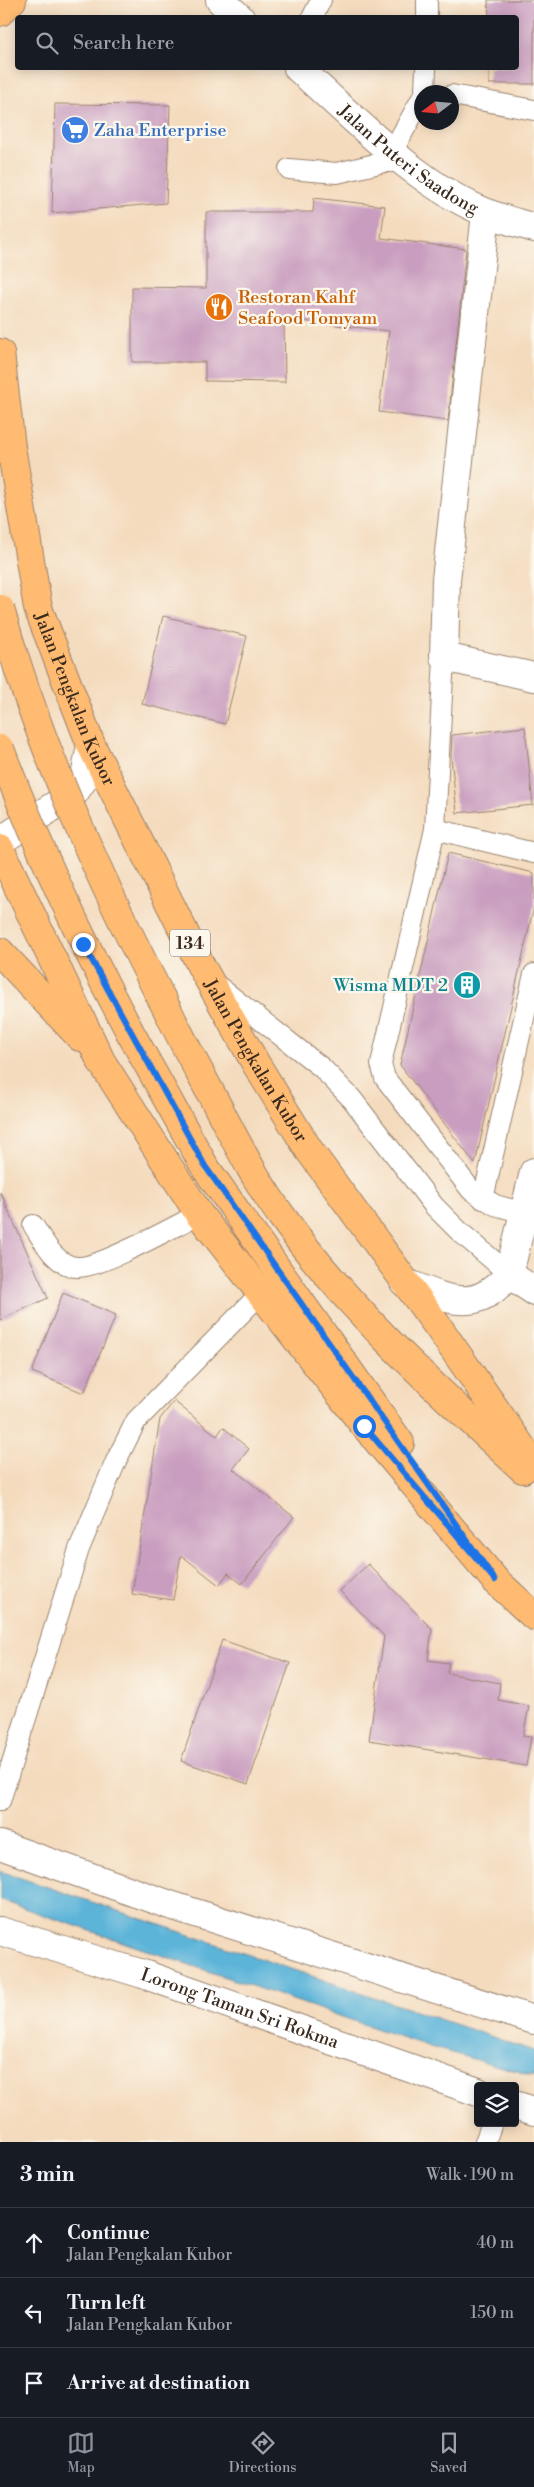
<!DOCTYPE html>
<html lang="en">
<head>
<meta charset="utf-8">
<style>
  :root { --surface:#171b24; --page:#242831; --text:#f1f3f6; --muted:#9ea1a6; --line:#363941; --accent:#8c9099 }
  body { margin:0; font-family:"Libre Bodoni",serif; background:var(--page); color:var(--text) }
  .controls { position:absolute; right:15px; bottom:15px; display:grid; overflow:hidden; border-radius:5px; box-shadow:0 2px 12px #0003 }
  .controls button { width:45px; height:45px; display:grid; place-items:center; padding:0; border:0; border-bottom:1px solid var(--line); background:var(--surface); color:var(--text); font:25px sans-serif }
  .compass { position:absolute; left:414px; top:85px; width:45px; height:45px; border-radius:50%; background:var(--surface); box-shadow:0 2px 12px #0003; rotate:254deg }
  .stop { position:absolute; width:15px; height:15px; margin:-11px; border:4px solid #1a73e8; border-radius:50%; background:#fff }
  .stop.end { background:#1a73e8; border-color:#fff; box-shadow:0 1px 5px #0008 }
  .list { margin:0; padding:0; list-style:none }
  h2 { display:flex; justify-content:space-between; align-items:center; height:65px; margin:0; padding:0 20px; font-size:21px }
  h2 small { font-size:16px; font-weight:400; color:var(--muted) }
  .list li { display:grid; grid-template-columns:32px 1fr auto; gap:15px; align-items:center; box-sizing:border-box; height:70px; padding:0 20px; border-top:1px solid var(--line) }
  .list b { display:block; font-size:19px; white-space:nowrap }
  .list p { margin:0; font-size:16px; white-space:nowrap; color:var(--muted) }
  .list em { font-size:16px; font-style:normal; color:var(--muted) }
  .icon { flex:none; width:28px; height:28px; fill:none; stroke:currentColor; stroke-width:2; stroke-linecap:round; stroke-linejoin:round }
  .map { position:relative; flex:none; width:534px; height:2142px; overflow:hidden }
  .search { position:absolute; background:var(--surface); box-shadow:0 2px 12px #0003; left:15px; right:15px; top:15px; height:55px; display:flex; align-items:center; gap:12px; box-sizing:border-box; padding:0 18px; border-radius:5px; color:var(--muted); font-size:19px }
  .sheet { height:275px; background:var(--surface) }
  nav { display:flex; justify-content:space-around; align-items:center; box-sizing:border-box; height:70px; border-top:1px solid var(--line); background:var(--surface); font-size:14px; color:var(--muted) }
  nav a { display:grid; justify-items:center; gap:2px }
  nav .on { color:var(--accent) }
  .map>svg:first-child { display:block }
  .water { fill:#5cb4d9; stroke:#4c6f7c }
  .building { fill:#c99dbf }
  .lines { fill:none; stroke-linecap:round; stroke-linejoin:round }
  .service-casing { stroke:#98826e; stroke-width:22 }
  .minor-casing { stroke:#98826e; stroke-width:30 }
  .tertiary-casing { stroke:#98826e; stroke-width:30 }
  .primary-casing { stroke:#98826e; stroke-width:30 }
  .service { stroke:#fff; stroke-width:20 }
  .minor { stroke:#fff; stroke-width:28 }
  .tertiary { stroke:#fff; stroke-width:28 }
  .primary { stroke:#ffbb71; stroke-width:28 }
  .primary-bridge-casing { stroke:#98826e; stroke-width:30; stroke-linecap:butt }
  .primary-bridge { stroke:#ffbb71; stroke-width:28 }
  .route { stroke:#1a73e8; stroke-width:6 }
  .labels { text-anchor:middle; stroke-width:4.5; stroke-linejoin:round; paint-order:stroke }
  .shield { fill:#fbf7ec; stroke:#75685c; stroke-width:1 }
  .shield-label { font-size:16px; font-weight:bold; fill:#3b2a1e }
  .shop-label { font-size:18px; fill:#366cbe; stroke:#fbf7ec; text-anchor:start }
  .street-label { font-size:18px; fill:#3b2a1e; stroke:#fbf7ec }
  .food-label { font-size:18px; fill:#c56008; stroke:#fbf7ec; text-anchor:start }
  .culture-label { font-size:18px; fill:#0d838f; stroke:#fbf7ec; text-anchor:end }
</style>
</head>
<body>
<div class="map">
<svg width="534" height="2142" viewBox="0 0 534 2142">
  <rect width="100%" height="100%" fill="#fbf7ec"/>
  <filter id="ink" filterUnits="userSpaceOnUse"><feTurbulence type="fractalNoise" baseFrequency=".02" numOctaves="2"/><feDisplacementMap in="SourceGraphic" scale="10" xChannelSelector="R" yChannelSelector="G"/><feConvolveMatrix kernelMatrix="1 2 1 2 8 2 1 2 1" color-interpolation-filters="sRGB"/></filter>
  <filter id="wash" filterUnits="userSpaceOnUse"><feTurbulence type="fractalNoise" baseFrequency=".0096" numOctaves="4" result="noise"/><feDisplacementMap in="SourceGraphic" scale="20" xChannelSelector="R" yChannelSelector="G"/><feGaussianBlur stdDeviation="1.12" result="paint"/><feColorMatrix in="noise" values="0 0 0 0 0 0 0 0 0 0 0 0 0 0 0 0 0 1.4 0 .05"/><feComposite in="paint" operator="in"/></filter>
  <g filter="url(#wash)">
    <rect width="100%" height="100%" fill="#f4dbbe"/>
    <path class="water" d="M 0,1871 L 534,2051 L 534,2076 L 430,2047 L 0,1900 Z"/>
    <g id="blocks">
      <g class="building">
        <path d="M 488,0 L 534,0 L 534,84 L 489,84 L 489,68 L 516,68 L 516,18 L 489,18 Z"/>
        <path d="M 55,104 L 170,105 L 166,203 L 52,213 Z"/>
        <path d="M 314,198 L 385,206 L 381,238 L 466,249 L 448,421 L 379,412 L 389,331 L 284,319 L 285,382 L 205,381 L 205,362 L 132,362 L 132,287 L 206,288 L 206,212 L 313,212 Z"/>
        <path d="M 163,616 L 247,636 L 225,724 L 142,704 Z"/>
        <path d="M 525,727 L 533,805 L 457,813 L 451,757 L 452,735 Z"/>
        <path d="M 448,853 L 534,873 L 534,906 L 475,1164 L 400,1065 Z"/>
        <path d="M 0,1192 L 48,1298 L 0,1320 Z"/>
        <path d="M 63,1293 L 116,1315 L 84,1393 L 32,1372 Z"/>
        <path d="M 174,1401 L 217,1436 L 223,1427 L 249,1449 L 233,1469 L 294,1517 L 242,1584 L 228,1573 L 219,1585 L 181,1555 L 173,1600 L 132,1594 L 160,1419 Z"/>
        <path d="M 368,1564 L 432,1629 L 428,1660 L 449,1663 L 447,1673 L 500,1683 L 498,1700 L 529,1706 L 523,1736 L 531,1737 L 526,1766 L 369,1740 L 384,1636 L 340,1591 Z"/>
        <path d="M 222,1640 L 290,1663 L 248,1784 L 181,1761 Z"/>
      </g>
    </g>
  </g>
  <g filter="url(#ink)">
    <use href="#blocks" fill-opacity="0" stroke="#98826e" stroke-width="1"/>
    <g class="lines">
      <defs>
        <g id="service">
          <path d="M 312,18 L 321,0"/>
          <path d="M 427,18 L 427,0"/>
          <path d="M 425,92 L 426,68"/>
          <path d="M 452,95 L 534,110"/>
          <path d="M 392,152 L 422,98"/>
          <path d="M 289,169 L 337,173 L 384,162 L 405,162"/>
          <path d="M 444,657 L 435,829 L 381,1064 L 385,1078 L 471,1190 L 495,1205 L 524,1213"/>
          <path d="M 435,829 L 534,853"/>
          <path d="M 214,983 L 322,1068 L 352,1099 L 434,1206 L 459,1231 L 509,1274"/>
          <path d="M 483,1199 L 534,974"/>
          <path d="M 33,1225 C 43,1240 55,1265 76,1267 C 99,1269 175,1226 199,1214"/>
          <path d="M 0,1801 L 79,1549 L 116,1461 L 136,1421 L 261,1293"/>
          <path d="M 485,2142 L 492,2123"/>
        </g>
        <g id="minor">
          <path d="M 486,213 L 446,580 L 444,657 L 534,677"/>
          <path d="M 509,1274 L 534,1291"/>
          <path d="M 404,1282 C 447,1299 475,1316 509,1274 L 534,1172"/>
          <path d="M 0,1845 L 170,1905 L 534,2020"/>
          <path id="s1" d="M 0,1931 L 143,1974 L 478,2092"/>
          <path d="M 515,2105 L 534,2111"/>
        </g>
        <g id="tertiary">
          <path d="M 220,0 L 240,18"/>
          <path id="s2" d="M 298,68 C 353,117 417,185 487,213 C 502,219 518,223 534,228"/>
          <path d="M 0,841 L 74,793 L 85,777 L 91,745"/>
        </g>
        <g id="primary">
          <path d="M 0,12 L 12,0"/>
          <path id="s3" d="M 0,353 L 11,447 L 38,608 L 91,745 L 201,966 L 256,1064 L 309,1150 L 439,1328 L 534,1465"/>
          <path d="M 0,849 L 101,1061 L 199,1214 L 364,1425 L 495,1580 L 534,1616"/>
          <path d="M 0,952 L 80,1037"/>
          <path d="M 169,1013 C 184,1045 202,1076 218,1107 C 238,1145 257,1183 283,1218 C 351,1313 438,1390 523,1469"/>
          <path d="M 130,1032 L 205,1167 L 400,1443"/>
        </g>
      </defs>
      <use href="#service" class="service-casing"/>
      <use href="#minor" class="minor-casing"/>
      <use href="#tertiary" class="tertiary-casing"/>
      <use href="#primary" class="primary-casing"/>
      <use href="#service" class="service"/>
      <use href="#minor" class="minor"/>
      <use href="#tertiary" class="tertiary"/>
      <use href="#primary" class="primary"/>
      <defs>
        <g id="primary-bridge">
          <path d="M 0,609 C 40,750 101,883 169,1013"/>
          <path d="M 0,749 C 37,847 81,940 130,1032"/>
        </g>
      </defs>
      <use href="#primary-bridge" class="primary-bridge-casing"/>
      <use href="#primary-bridge" class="primary-bridge"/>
    </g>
  </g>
  <g class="lines" filter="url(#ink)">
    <path class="route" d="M 83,944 L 205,1166 L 495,1580 L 364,1426"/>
  </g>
  <defs>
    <symbol id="supermarket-disc" viewBox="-11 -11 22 22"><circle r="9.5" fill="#3f7fe0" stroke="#fbf7ec"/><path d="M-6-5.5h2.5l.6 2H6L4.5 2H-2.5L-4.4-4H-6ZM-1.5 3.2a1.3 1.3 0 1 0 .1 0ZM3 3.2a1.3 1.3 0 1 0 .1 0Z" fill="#fff"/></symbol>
    <symbol id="restaurant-disc" viewBox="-11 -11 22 22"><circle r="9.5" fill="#e8710a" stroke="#fbf7ec"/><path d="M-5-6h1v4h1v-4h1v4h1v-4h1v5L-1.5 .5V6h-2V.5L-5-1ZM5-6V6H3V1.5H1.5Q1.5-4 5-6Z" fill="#fff"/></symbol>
    <symbol id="building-disc" viewBox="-11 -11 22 22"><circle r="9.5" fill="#0f9aa8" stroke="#fbf7ec"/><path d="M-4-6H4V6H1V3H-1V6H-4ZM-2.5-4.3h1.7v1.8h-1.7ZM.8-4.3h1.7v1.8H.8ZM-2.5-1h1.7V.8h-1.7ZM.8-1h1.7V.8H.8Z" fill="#fff"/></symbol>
  </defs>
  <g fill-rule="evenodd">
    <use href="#supermarket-disc" x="59" y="114" width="32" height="32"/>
    <use href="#restaurant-disc" x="203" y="291" width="32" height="32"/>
    <use href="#building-disc" x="451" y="969" width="32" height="32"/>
  </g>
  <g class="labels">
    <rect class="shield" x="170" y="929.5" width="40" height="27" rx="4"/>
    <g class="shield-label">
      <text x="190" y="949">134</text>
    </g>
    <g class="shop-label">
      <text x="94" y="136">Zaha Enterprise</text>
    </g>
    <g class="street-label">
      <text dy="6" stroke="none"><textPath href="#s2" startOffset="144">Jalan Puteri Saadong</textPath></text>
      <text dy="6" stroke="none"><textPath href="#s3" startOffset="356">Jalan Pengkalan Kubor</textPath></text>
      <text dy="6" stroke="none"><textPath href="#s3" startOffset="761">Jalan Pengkalan Kubor</textPath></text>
      <text dy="6" stroke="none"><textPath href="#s1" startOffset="252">Lorong Taman Sri Rokma</textPath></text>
    </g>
    <g class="food-label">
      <text x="238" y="303">Restoran Kahf<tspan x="238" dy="21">Seafood Tomyam</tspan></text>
    </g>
    <g class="culture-label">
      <text x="448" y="991">Wisma MDT 2</text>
    </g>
  </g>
</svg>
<div class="controls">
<button><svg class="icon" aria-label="layers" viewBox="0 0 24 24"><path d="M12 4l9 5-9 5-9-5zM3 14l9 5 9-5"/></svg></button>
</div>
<svg class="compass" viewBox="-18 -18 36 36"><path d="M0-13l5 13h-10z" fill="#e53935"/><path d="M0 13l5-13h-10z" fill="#9ea1a6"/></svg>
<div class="stop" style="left:364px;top:1426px"></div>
<div class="stop end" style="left:83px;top:944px"></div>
<div class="search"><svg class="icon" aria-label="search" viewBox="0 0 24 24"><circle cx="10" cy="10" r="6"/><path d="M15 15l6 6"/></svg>Search here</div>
</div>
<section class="sheet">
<h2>3 min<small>Walk · 190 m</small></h2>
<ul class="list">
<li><svg class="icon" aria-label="ahead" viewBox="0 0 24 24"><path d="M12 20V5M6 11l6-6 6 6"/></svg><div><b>Continue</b><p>Jalan Pengkalan Kubor</p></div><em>40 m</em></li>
<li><svg class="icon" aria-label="left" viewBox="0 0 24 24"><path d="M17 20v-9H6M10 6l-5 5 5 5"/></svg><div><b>Turn left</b><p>Jalan Pengkalan Kubor</p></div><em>150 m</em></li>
<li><svg class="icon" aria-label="arrive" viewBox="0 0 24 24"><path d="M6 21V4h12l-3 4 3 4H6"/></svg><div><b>Arrive at destination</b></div></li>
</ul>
</section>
<nav>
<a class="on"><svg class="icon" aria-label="map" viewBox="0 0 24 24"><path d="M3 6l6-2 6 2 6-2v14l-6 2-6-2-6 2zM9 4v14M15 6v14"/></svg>Map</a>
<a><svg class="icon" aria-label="directions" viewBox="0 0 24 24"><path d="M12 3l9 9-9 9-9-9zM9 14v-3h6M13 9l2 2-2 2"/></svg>Directions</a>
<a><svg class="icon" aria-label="saved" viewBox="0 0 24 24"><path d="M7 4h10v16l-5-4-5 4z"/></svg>Saved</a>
</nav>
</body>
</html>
